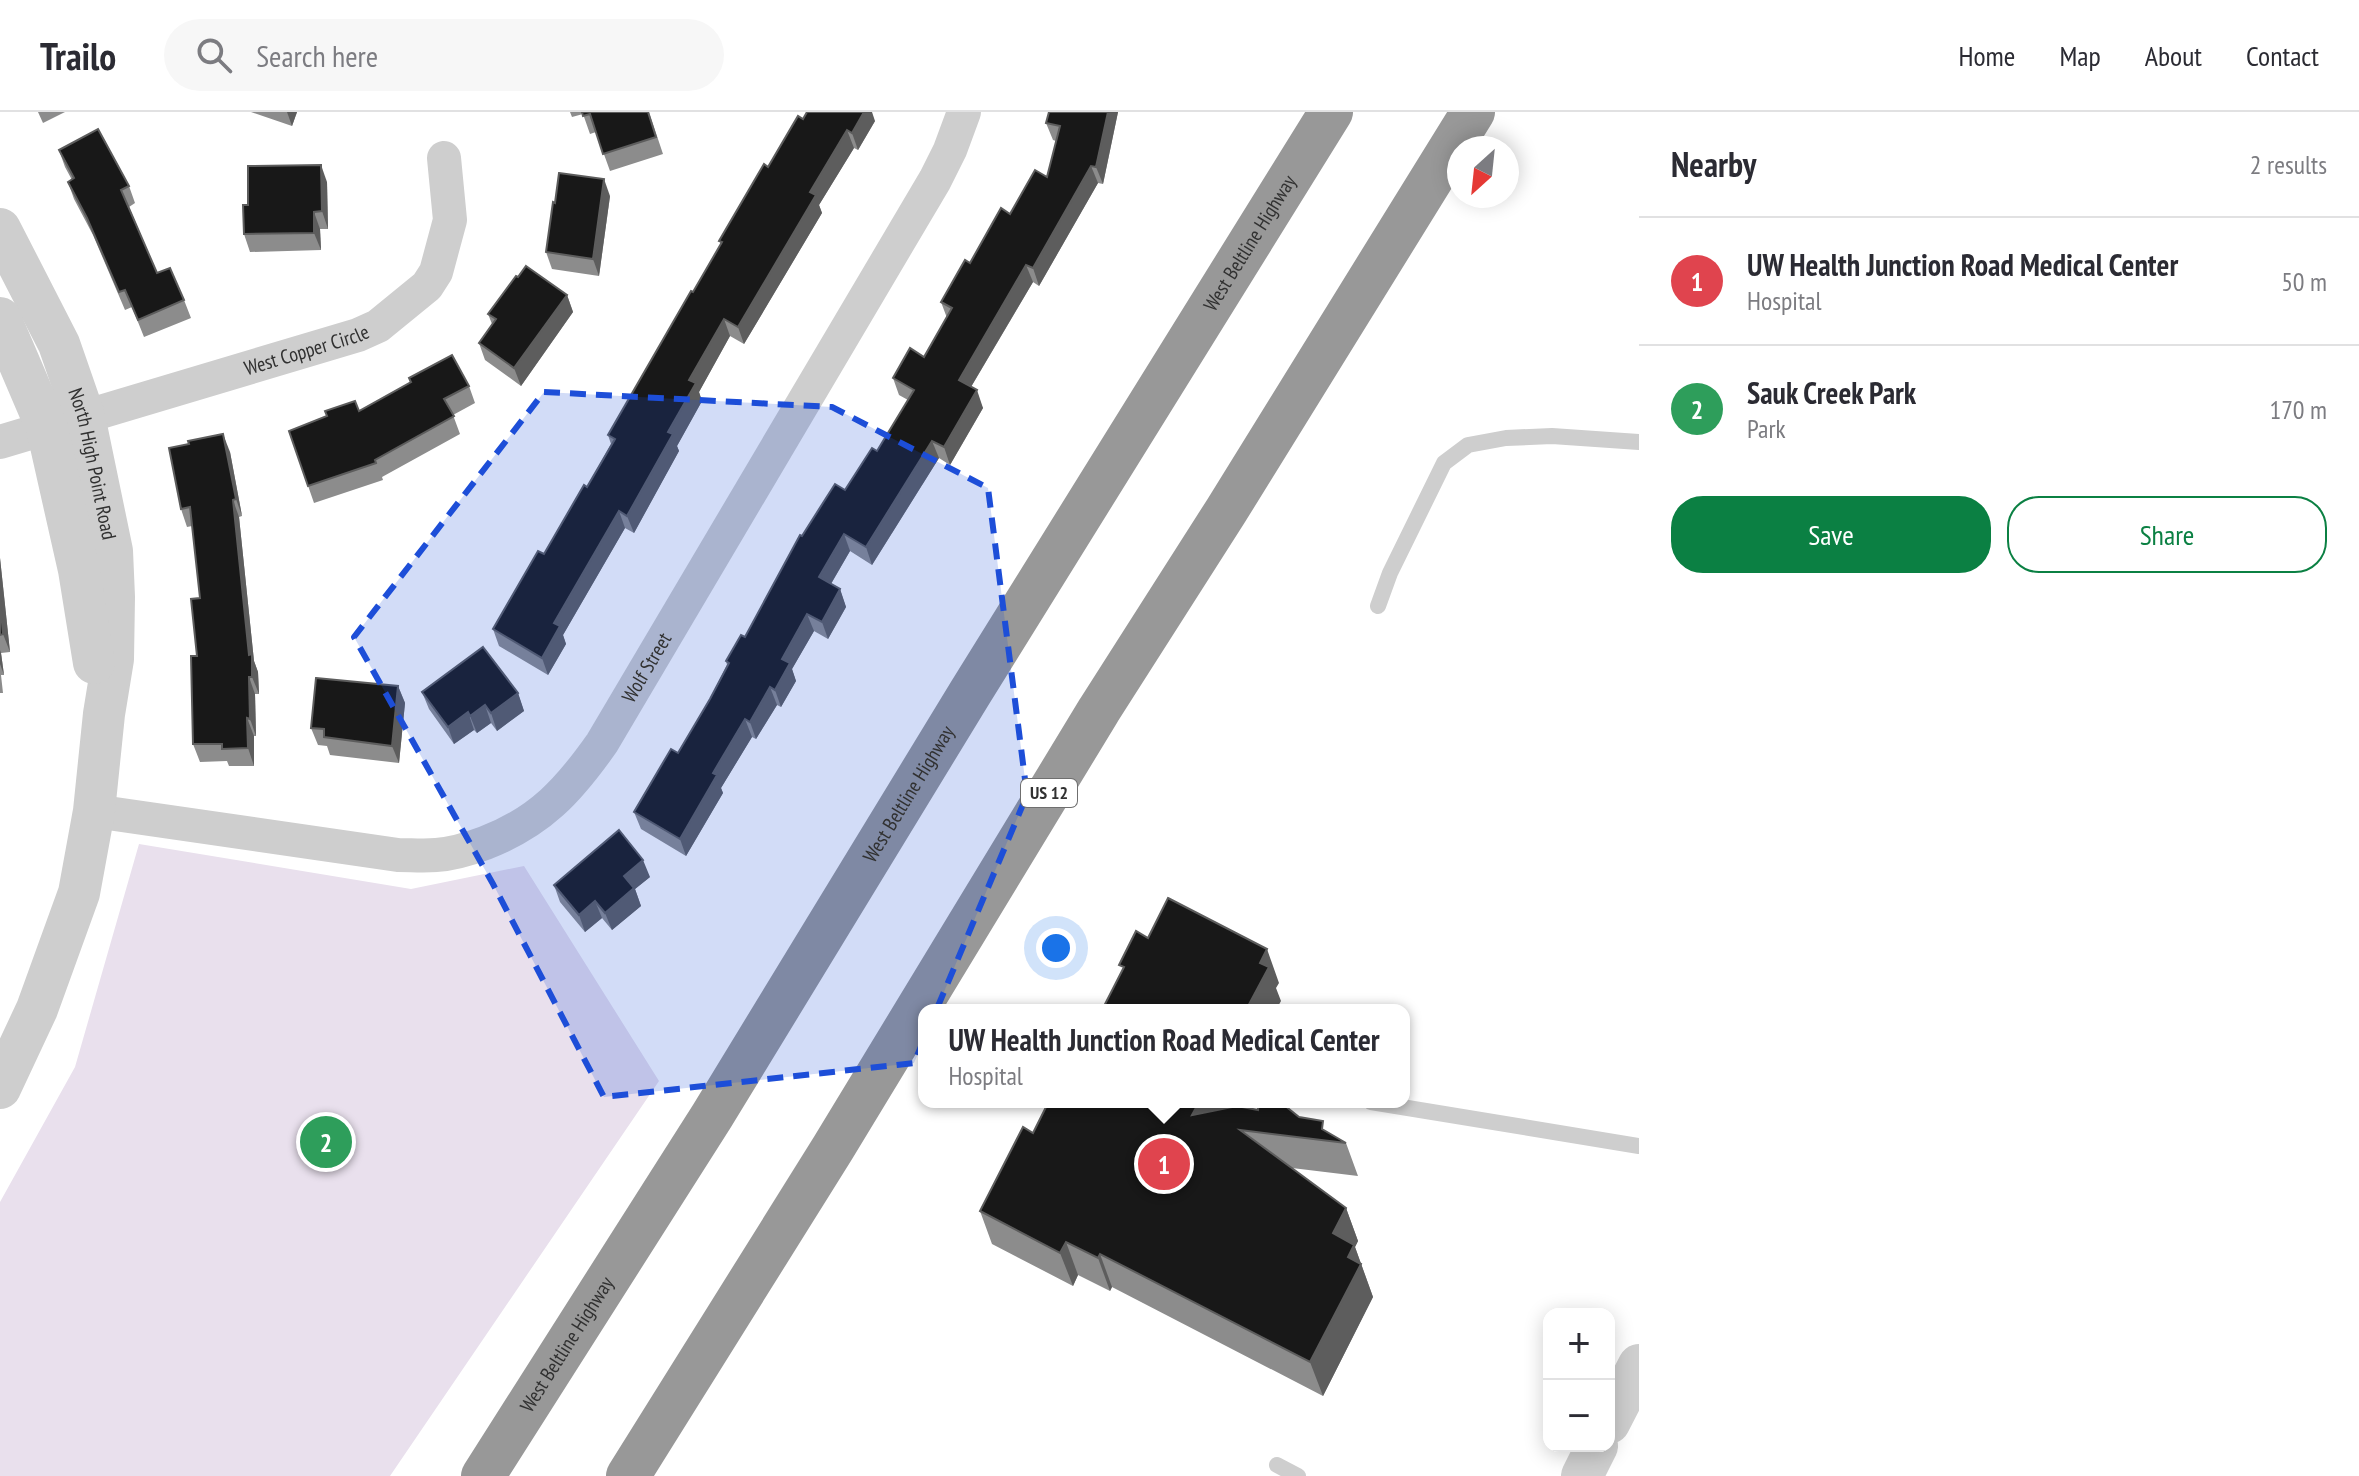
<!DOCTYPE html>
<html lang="en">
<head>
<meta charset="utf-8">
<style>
  :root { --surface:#fff; --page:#f7f7f7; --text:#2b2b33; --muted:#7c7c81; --line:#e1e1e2; --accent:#0b8043 }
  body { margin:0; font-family:"PT Sans Narrow",sans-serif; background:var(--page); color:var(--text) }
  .controls { position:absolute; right:24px; bottom:24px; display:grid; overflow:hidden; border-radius:16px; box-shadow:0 4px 20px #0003 }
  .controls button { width:72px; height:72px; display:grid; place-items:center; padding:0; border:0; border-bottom:2px solid var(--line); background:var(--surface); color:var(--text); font:40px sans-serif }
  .compass { position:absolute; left:1447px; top:24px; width:72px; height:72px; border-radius:50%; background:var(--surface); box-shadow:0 4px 20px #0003; rotate:207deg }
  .you { position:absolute; left:1056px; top:836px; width:28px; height:28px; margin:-20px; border:6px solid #fff; border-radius:50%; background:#1a73e8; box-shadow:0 0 0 12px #1a73e833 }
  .badge { display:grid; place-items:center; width:52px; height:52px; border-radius:50%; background:var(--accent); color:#fff; font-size:26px; font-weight:700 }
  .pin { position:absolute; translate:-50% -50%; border:4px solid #fff; box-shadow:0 2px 8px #0006 }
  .popup { position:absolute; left:918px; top:892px; width:492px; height:104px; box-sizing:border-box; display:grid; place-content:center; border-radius:16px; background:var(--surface); filter:drop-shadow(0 2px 6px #0005); font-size:26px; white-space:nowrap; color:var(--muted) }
  .popup b { font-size:30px; color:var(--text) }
  .popup::after { content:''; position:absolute; left:50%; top:100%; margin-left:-16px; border:16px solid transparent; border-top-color:var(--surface) }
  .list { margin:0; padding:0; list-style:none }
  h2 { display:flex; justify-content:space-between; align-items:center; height:104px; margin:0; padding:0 32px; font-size:34px }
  h2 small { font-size:26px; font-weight:400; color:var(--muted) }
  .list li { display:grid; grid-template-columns:52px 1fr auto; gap:24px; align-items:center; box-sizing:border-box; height:128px; padding:0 32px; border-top:2px solid var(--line) }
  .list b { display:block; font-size:30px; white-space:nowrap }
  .list p { margin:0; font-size:26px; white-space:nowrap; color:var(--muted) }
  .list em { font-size:26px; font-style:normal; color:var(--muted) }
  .actions { display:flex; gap:16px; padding:24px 32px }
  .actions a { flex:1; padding:18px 0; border:2px solid var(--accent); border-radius:32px; text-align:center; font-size:28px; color:var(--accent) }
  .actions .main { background:var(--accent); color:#fff }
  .icon { flex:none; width:44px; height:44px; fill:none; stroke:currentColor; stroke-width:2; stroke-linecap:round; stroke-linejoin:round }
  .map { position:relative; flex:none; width:1639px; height:1364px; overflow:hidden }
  header { display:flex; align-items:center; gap:48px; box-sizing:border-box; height:112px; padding:0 40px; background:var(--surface); border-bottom:2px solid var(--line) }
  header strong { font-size:38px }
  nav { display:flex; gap:44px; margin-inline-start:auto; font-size:28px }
  .search { width:560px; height:72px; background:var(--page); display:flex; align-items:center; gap:20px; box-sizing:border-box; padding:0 28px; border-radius:44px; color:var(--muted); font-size:30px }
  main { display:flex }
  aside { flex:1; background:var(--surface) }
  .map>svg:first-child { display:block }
  .green { fill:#e9e0ed }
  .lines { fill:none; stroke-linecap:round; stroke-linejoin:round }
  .service { stroke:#cecece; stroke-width:16 }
  .minor { stroke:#cecece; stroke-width:34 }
  .tertiary { stroke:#cecece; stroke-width:42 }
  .motorway { stroke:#989898; stroke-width:44 }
  .wall { fill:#8c8c8c }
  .shaded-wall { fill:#5d5d5d }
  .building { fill:#181818; stroke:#5d5d5d; stroke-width:2 }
  .marked { fill:#1d4ed8; fill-opacity:0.2; stroke:#1d4ed8; stroke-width:6; stroke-dasharray:16 10; stroke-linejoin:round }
  .labels { text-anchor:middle; stroke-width:8; stroke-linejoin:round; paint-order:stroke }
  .shield { fill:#fff; stroke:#6f6f6f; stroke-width:2 }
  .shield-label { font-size:18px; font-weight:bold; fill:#313131 }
  .street-label { font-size:20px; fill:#313131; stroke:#fff }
</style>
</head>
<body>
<header>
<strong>Trailo</strong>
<div class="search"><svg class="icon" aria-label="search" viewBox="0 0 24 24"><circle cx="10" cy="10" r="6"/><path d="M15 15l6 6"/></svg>Search here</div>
<nav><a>Home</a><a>Map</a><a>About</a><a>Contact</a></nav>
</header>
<main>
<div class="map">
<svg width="1639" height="1364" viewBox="0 0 1639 1364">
  <rect width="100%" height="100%" fill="#fff"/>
  <path class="green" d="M 139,732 L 411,777 L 524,754 L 659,969 L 390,1364 L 0,1364 L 0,1090 L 75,955 Z"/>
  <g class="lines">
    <g class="service">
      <path d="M 1378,494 L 1390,461 L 1444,351 L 1468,333 L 1506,326 L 1552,324 L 1639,330"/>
      <path d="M 1371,990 L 1639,1034"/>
      <path d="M 1277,1353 L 1298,1364"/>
    </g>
    <g class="minor">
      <path id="s1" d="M 0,330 L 358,223 L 378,214 L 427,174 L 436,160 L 450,108 L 444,46"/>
      <path id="s2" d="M 94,699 L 398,743 C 411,743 424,744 436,743 C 453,742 469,737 485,731 C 540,710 569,678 602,631 L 935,68 L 950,38 L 964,0"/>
    </g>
    <g class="tertiary">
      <path id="s3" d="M 0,117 L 59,232 L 84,304 L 112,439 L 114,485 L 113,547 L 104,602 L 94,699 L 79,781 L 37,897 L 0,976"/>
      <path d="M 0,206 L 47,316 L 79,458 L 94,551"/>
      <path d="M 1609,1311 L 1639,1253"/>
      <path d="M 1582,1364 L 1597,1334"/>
    </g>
    <g class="motorway">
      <path id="s4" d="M 483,1364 L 712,1004 L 970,581 L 1331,0"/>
      <path d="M 628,1364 L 833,1036 L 1099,598 L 1226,399 L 1473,0"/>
    </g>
  </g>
  <g class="wall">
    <path d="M 38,0 L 65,0 L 43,11 Z"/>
    <path d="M 251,0 L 297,0 L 292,14 Z"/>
    <path d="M 570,0 L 649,0 L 663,42 L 610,59 L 596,20 L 590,22 L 583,2 L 572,5 Z"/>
    <path d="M 1049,0 L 1118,0 L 1103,72 L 1098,71 L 1039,174 L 1033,170 L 971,275 L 983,296 L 950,353 L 939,346 L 872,453 L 850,439 L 831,472 L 840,477 L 846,495 L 828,527 L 814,519 L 792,557 L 796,569 L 781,595 L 777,593 L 756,627 L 752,625 L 721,676 L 723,681 L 686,744 L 641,717 L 634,700 L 678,641 L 710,587 L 727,553 L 726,549 L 745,525 L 802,424 L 845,378 L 877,339 L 908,288 L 899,283 L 893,266 L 924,245 L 947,206 L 941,190 L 970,151 L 1010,102 L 1047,65 L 1056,29 L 1053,28 L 1046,11 Z"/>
    <path d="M 803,7 L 875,9 L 858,38 L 854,36 L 819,93 L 822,101 L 744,232 L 730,224 L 699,280 L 702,289 L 677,334 L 679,339 L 634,421 L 625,416 L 563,523 L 566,532 L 548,563 L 499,534 L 493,517 L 544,442 L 587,375 L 611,332 L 608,323 L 693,180 L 721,132 L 719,129 L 768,55 Z"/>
    <path d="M 59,38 L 129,74 L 135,91 L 129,95 L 157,161 L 184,188 L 191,206 L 144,225 L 132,195 L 125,198 L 93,123 L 74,87 L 68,70 L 72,68 L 65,55 Z"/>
    <path d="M 327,70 L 328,117 L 320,117 L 321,138 L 250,140 L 244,122 L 248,93 Z"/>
    <path d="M 610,84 L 599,164 L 552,157 L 546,140 Z"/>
    <path d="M 518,165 L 567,183 L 573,200 L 521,274 L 485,248 L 479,231 L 492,212 L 488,202 Z"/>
    <path d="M 409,266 L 469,274 L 475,291 L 453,303 L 460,322 L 382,365 L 383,368 L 314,391 L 289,319 L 359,299 L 410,271 Z"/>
    <path d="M 189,332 L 230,340 L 242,404 L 239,405 L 254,549 L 258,560 L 259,582 L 255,582 L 256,624 L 254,624 L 254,654 L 229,654 L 227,649 L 200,650 L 193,632 L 200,486 L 192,414 L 187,415 L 181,397 Z"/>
    <path d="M 0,446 L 10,540 L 1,541 L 4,563 L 1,563 L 3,581 L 0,581 Z"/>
    <path d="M 398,574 L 405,591 L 399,651 L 330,643 L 327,634 L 318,633 L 311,616 Z"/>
    <path d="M 422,580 L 518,581 L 524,599 L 497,619 L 491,611 L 477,621 L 474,618 L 454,632 L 429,597 Z"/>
    <path d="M 650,765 L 635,777 L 641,794 L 612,818 L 602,806 L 585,820 L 560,790 L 554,773 Z"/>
    <path d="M 1055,990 L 1228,990 L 1225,996 L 1258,998 L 1284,993 L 1299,1005 L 1346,1031 L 1358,1064 L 1292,1056 L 1346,1096 L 1358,1129 L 1355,1135 L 1373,1185 L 1323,1284 L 1112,1175 L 1110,1179 L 1078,1163 L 1073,1174 L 992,1132 L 980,1099 Z"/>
  </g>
  <g class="shaded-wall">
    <path d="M 287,0 L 297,0 L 292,14 Z"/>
    <path d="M 864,0 L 872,0 L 875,9 L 858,38 L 852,21 Z"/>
    <path d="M 1108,0 L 1118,0 L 1103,72 L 1096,55 Z"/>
    <path d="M 847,18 L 854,36 L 819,93 L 822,101 L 744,232 L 738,215 L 810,80 Z"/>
    <path d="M 321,53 L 327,70 L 328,117 L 322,99 Z"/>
    <path d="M 1091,54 L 1098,71 L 1039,174 L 1033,156 Z"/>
    <path d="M 604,67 L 610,84 L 599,164 L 593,147 Z"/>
    <path d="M 314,100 L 320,117 L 321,138 L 314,121 Z"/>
    <path d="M 1026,153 L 1033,170 L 965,285 L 959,268 Z"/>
    <path d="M 567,183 L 573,200 L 521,274 L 514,256 Z"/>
    <path d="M 724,207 L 730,224 L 699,280 L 702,289 L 677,334 L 679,339 L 634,421 L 627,404 L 689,268 Z"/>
    <path d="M 977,278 L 983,296 L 950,353 L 944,335 Z"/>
    <path d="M 223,322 L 230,340 L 242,404 L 236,387 Z"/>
    <path d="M 932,329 L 939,346 L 872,453 L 866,435 Z"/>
    <path d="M 233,388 L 239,405 L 254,549 L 258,560 L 259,582 L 252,565 L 249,543 Z"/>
    <path d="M 619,399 L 625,416 L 563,523 L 566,532 L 548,563 L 542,546 L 554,511 Z"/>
    <path d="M 844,422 L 850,439 L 825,482 L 819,465 Z"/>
    <path d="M 0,446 L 10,540 L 3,522 L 0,488 Z"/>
    <path d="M 840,477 L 846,495 L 828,527 L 822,510 Z"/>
    <path d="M 807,502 L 814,519 L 792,557 L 796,569 L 781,595 L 775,578 L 782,547 Z"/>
    <path d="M 0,538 L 1,541 L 4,563 L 0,552 Z"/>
    <path d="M 249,565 L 255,582 L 256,624 L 250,607 Z"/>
    <path d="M 398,574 L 405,591 L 399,651 L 392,634 Z"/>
    <path d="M 770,575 L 777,593 L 756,627 L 750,610 Z"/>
    <path d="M 518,581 L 524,599 L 497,619 L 491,601 Z"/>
    <path d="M 485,593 L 491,611 L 477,621 L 470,604 Z"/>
    <path d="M 468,600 L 474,618 L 454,632 L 448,615 Z"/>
    <path d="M 247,606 L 254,624 L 254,654 L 248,636 Z"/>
    <path d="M 745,607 L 752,625 L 721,676 L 723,681 L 686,744 L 680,727 L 713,661 Z"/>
    <path d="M 643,748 L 650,765 L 635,777 L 641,794 L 612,818 L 605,801 L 624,764 Z"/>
    <path d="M 595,789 L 602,806 L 585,820 L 579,803 Z"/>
    <path d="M 1267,837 L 1279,871 L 1276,876 L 1281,889 L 1276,898 L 1246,898 L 1260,851 Z"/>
    <path d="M 1199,990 L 1228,990 L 1204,1036 L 1192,1003 Z"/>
    <path d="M 1346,1096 L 1358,1129 L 1355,1135 L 1373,1185 L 1323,1284 L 1310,1250 L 1333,1121 Z"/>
    <path d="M 1066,1130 L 1078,1163 L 1073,1174 L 1060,1141 Z"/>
    <path d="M 1100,1142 L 1112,1175 L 1110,1179 L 1098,1146 Z"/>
  </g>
  <g class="building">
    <path d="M 582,0 L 648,0 L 656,25 L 603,42 L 590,2 L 583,4 Z"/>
    <path d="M 807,0 L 864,0 L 852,21 L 847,18 L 810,80 L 816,83 L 738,215 L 724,207 L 689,268 L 696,271 L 668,320 L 673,322 L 627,404 L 619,399 L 554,511 L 560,514 L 542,546 L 493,517 L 538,439 L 544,442 L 584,373 L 587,375 L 615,327 L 608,323 L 691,179 L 693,180 L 722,130 L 719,129 L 764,52 L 768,55 L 798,4 L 803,7 Z"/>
    <path d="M 1049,0 L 1108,0 L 1096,55 L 1091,54 L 1033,156 L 1026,153 L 959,268 L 977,278 L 944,335 L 932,329 L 866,435 L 844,422 L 819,465 L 840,477 L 822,510 L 807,502 L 782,547 L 790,551 L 775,578 L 770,575 L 750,610 L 745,607 L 713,661 L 717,663 L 680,727 L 634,700 L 671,637 L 678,641 L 710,587 L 729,551 L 726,549 L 741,523 L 745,525 L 800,423 L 802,424 L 835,372 L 845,378 L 872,336 L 877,339 L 914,278 L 893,266 L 910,236 L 924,245 L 952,196 L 941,190 L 965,148 L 970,151 L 1001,96 L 1010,102 L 1035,58 L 1047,65 L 1060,14 L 1046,11 Z"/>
    <path d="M 98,17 L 129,74 L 121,78 L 157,161 L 170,156 L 184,188 L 138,208 L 125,178 L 119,180 L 87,106 L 68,70 L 74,66 L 59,38 Z"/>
    <path d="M 321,53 L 322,99 L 314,100 L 314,121 L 244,122 L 243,93 L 248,93 L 248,54 Z"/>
    <path d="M 559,61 L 604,67 L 593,147 L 546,140 L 553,90 L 555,91 Z"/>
    <path d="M 526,154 L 567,183 L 514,256 L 479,231 L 496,207 L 488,202 L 516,164 L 518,165 Z"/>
    <path d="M 452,243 L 469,274 L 444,287 L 454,304 L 375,348 L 376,351 L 308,374 L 289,319 L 327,304 L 325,299 L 355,289 L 359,299 L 411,270 L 409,266 Z"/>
    <path d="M 223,322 L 236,387 L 233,388 L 249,543 L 252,542 L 252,565 L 249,565 L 250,607 L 247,606 L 248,636 L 222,637 L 222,632 L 193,632 L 191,544 L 197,544 L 191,487 L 200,486 L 190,395 L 181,397 L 169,336 L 189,332 L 188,329 Z"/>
    <path d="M 0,488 L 3,522 L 0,523 Z"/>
    <path d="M 483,535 L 518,581 L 491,601 L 485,593 L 470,604 L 468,600 L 448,615 L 422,580 Z"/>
    <path d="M 316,566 L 398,574 L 392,634 L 324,625 L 324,617 L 311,616 Z"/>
    <path d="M 619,718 L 643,748 L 624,764 L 634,776 L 605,801 L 595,789 L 579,803 L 554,773 Z"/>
    <path d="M 1168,786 L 1267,837 L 1260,851 L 1269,855 L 1246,898 L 1102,898 L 1124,855 L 1119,853 L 1136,819 L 1148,826 Z"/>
    <path d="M 1055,990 L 1199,990 L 1192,1003 L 1237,994 L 1258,998 L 1259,990 L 1283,990 L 1284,993 L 1299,1005 L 1323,1009 L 1322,1017 L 1346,1031 L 1240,1018 L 1346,1096 L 1333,1121 L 1354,1133 L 1348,1145 L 1361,1152 L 1310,1250 L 1100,1142 L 1098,1146 L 1066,1130 L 1060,1141 L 980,1099 L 1023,1015 L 1033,1021 L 1048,991 L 1053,993 Z"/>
  </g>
  <path class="marked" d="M 544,280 L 832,295 L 988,376 L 1027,683 L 914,951 L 604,985 L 493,772 L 354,525 Z"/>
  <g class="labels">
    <rect class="shield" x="1021" y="667" width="56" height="28" rx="6"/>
    <g class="shield-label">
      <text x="1049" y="687">US 12</text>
    </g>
    <g class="street-label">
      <text dy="7" stroke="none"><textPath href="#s4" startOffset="1452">West Beltline Highway</textPath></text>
      <text dy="7" stroke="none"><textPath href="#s1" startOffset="320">West Copper Circle</textPath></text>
      <text dy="7" stroke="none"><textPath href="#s3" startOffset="254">North High Point Road</textPath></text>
      <text dy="7" stroke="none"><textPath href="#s2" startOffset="640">Wolf Street</textPath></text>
      <text dy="7" stroke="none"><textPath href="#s4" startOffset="804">West Beltline Highway</textPath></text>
      <text dy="7" stroke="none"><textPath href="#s4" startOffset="156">West Beltline Highway</textPath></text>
    </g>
  </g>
</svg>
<div class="controls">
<button>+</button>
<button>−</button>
</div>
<svg class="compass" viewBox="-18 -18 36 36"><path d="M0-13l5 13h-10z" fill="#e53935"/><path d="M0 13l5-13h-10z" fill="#7c7c81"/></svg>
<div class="you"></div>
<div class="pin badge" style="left:1164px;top:1052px;background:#e0444e">1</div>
<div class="popup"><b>UW Health Junction Road Medical Center</b>Hospital</div>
<div class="pin badge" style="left:326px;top:1030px;background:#2e9e5b">2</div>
</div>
<aside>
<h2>Nearby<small>2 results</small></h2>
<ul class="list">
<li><span class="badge" style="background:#e0444e">1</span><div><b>UW Health Junction Road Medical Center</b><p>Hospital</p></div><em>50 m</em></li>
<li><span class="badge" style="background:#2e9e5b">2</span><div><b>Sauk Creek Park</b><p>Park</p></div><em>170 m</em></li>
</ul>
<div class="actions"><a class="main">Save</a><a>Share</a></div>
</aside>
</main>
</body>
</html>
